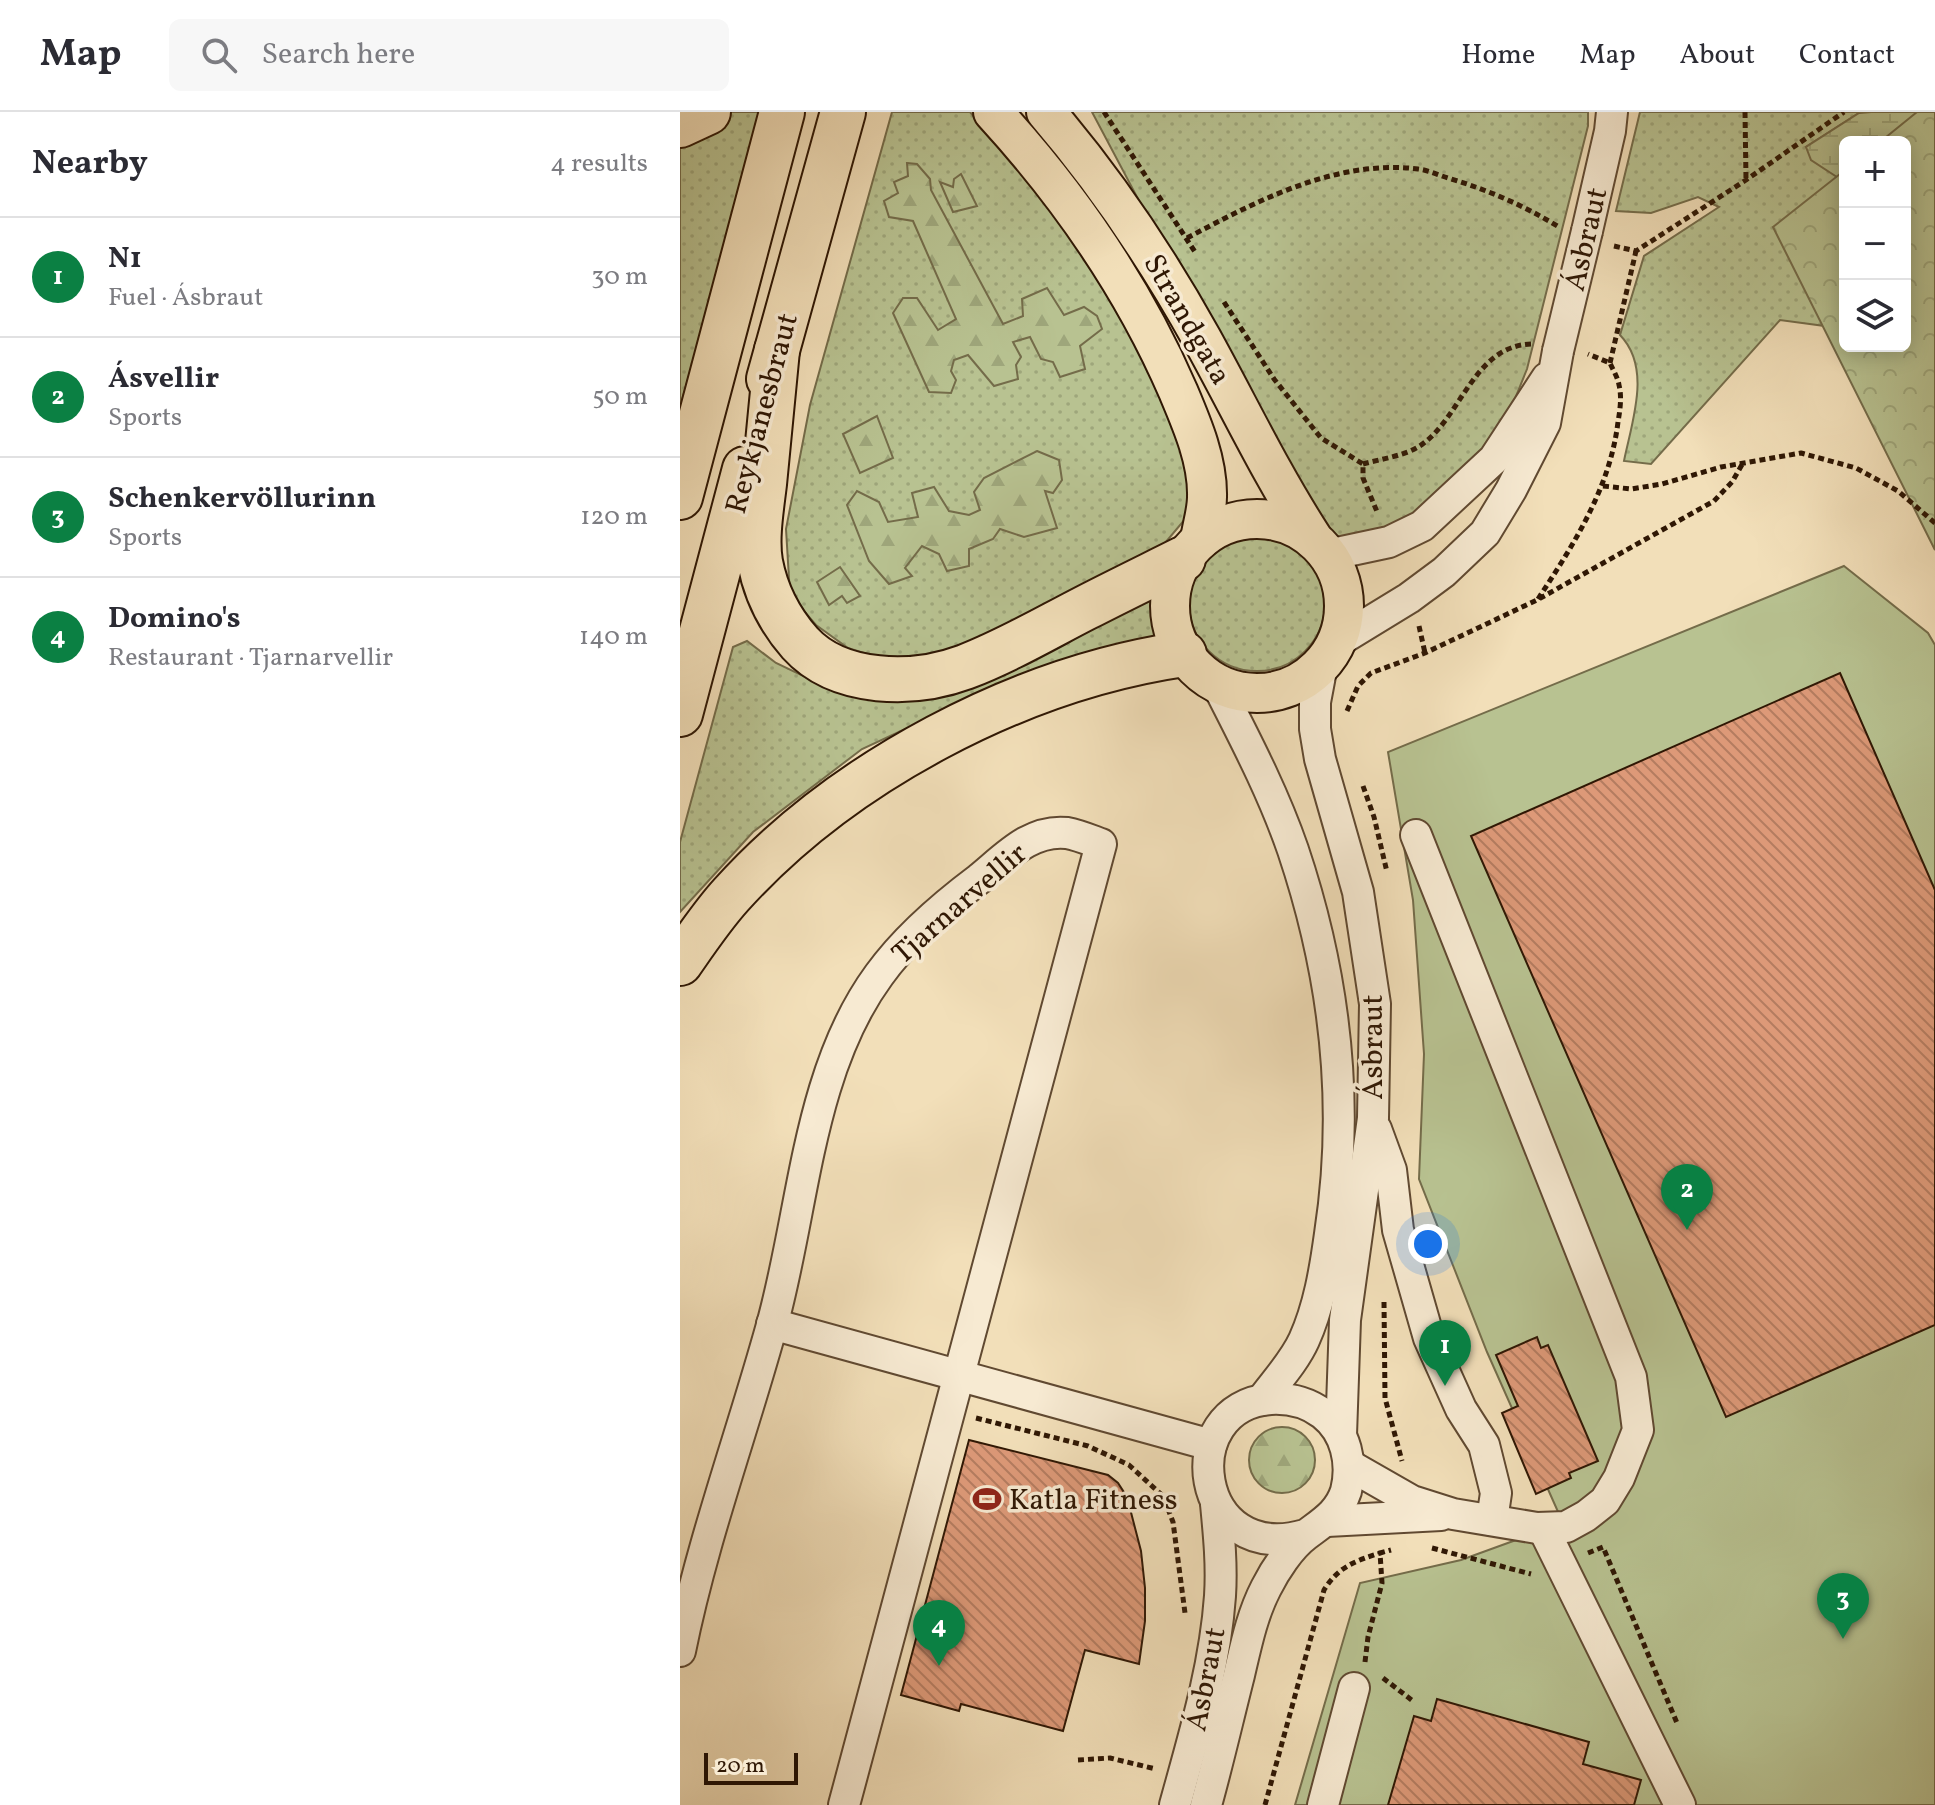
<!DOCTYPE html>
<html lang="en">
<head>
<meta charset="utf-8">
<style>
  :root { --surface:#fff; --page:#f7f7f7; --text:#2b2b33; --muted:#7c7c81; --line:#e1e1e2; --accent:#0b8043 }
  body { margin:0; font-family:Vollkorn,serif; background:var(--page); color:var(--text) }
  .controls { position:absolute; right:24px; top:24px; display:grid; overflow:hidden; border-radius:12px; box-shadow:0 4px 20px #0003 }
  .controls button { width:72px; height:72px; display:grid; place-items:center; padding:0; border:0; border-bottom:2px solid var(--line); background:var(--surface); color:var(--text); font:40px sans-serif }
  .scale { position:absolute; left:24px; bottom:20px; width:94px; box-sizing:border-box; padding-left:8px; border:4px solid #2f1704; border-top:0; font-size:22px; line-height:28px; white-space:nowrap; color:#2f1704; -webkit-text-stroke:6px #f7ead2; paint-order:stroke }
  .you { position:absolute; left:748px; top:1132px; width:28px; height:28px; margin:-20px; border:6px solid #fff; border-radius:50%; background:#1a73e8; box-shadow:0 0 0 12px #1a73e833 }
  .badge { display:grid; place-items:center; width:52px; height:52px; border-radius:50%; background:var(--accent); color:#fff; font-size:26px; font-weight:700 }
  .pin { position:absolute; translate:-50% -66px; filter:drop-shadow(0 2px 4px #0008) }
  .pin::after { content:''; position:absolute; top:42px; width:28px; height:24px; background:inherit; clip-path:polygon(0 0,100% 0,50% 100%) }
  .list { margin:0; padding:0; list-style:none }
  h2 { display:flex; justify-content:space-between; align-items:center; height:104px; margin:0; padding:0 32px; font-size:34px }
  h2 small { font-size:26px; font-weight:400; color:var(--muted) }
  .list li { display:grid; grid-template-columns:52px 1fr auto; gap:24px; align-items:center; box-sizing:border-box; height:120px; padding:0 32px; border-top:2px solid var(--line) }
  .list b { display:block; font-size:30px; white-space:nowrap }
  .list p { margin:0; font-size:26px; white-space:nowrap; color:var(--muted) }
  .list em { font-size:26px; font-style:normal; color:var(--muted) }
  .icon { flex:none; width:44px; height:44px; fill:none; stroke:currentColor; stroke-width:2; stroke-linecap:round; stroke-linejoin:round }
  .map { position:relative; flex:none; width:1255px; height:1693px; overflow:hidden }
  header { display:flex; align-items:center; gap:48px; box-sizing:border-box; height:112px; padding:0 40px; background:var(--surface); border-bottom:2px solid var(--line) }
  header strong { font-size:38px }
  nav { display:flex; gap:44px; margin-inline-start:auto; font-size:28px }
  .search { width:560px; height:72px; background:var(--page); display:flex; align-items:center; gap:20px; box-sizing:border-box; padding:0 28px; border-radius:12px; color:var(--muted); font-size:30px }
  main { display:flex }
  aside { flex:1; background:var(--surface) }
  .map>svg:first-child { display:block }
  .grass { fill:url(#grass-dots); stroke:#746c4a; stroke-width:2 }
  .forest { fill:url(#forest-firs); stroke:#746c4a; stroke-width:2 }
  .wetland { fill:url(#wetland-marsh); stroke:#746c4a; stroke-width:2 }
  .park { fill:url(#park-crowns); stroke:#746c4a; stroke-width:2 }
  .garden { fill:#b8c291; stroke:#746c4a; stroke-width:2 }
  .building { fill:url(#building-back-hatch); stroke:#2f1704; stroke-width:2 }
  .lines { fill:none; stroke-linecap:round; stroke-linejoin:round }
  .minor-casing { stroke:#604931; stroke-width:34 }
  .major-casing { stroke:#2f1704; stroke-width:42 }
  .highway-casing { stroke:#2f1704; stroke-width:48 }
  .path { stroke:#2f1704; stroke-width:5; stroke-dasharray:6 4; stroke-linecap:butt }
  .minor { stroke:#f7ead2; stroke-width:30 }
  .major { stroke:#f2dfb9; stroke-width:38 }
  .highway { stroke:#f2dfb9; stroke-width:44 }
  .minor-bridge-casing { stroke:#604931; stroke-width:34; stroke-linecap:butt }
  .minor-bridge { stroke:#f7ead2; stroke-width:30 }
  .labels { text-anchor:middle; stroke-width:7; stroke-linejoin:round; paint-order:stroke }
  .street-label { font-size:30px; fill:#2f1704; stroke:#f7ead2 }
  .poi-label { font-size:30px; fill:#2f1704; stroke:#f7ead2; text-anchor:start }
</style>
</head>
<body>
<header>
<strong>Map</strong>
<div class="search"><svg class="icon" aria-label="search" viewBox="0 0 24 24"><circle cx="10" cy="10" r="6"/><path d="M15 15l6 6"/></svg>Search here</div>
<nav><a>Home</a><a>Map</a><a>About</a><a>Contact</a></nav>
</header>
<main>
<aside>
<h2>Nearby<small>4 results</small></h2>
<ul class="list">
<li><span class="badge">1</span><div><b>N1</b><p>Fuel · Ásbraut</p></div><em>30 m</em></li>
<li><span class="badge">2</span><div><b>Ásvellir</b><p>Sports</p></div><em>50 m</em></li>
<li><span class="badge">3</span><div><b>Schenkervöllurinn</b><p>Sports</p></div><em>120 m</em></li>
<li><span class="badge">4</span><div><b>Domino's</b><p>Restaurant · Tjarnarvellir</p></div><em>140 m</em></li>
</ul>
</aside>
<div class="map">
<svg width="1255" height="1693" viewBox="0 0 1255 1693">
  <defs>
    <pattern id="grass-dots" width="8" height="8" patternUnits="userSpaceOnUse" patternTransform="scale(2)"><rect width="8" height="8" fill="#b8c291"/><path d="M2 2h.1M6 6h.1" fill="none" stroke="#9ea67b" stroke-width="1.8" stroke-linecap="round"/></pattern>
    <pattern id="forest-firs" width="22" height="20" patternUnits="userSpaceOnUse" patternTransform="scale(2)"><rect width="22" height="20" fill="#b8c291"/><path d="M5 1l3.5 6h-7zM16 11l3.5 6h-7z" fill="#9ea67b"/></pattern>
    <pattern id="wetland-marsh" width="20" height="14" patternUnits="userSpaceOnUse" patternTransform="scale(2)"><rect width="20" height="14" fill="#b8c291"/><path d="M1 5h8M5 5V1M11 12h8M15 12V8" fill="none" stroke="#9ea67b"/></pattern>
    <pattern id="park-crowns" width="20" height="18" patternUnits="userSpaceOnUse" patternTransform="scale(2)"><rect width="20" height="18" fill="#b8c291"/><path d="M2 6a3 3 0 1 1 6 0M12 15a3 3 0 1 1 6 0" fill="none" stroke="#9ea67b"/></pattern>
    <pattern id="building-back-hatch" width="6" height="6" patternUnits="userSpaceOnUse" patternTransform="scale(2)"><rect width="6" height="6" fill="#dd9978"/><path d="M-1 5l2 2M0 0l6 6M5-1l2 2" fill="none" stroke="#b47c60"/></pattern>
  </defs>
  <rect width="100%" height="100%" fill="#f2dfb9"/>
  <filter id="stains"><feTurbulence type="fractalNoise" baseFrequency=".0025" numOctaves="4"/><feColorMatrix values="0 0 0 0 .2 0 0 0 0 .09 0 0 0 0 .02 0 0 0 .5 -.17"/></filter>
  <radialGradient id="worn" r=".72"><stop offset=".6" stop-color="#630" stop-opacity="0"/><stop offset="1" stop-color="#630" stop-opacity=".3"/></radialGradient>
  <g class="grass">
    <path d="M 45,0 L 84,0 L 0,295 L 0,20 Z"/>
    <path d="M 212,0 L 290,0 L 380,105 L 426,177 L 487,292 L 511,373 L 506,406 L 480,437 L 299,527 L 252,545 L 209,549 L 168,536 L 136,513 L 110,483 L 106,417 L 130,293 Z"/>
    <path d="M 412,0 L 908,0 L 908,14 L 847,257 L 828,304 L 777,372 L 716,418 L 671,429 L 644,422 L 627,406 Z"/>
    <path d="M 960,0 L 1191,0 L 1179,1 L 1126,35 L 1163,69 L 1160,216 L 1100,208 L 971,352 L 944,349 C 952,309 972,256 940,223 L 964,144 L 1039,95 L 1018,85 L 971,101 L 936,99 Z"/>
    <circle cx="577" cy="491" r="68"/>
    <path d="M 471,482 L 477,524 L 441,532 L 394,549 L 221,619 L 182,637 L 73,720 L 0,800 L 0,730 L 53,535 L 67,529 L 96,551 L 142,573 Z"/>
  </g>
  <g class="forest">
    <path d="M 227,51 L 237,52 L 250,67 L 251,78 L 323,212 L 343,204 L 342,187 L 367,176 L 384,203 L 404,195 L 417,204 L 422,217 L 400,234 L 405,257 L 380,265 L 373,250 L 361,247 L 350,225 L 333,230 L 341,245 L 336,253 L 338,267 L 314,274 L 288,243 L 274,248 L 271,259 L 276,268 L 271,281 L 249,280 L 213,201 L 223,186 L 237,186 L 258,218 L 276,207 L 233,109 L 209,105 L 204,89 L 218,81 L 214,70 L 228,64 Z"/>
    <path d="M 281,62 L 297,94 L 273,100 L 260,70 L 273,75 L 274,67 Z"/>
    <path d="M 197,304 L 213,346 L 180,361 L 163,322 Z"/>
    <path d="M 357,339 L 379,348 L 382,368 L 373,381 L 365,379 L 377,416 L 344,425 L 320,417 L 313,427 L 289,437 L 289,454 L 267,459 L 259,442 L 242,434 L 225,456 L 232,464 L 209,472 L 189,449 L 167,393 L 177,379 L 199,390 L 208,410 L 238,405 L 232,381 L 254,375 L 269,399 L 289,403 L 300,398 L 294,380 L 304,366 Z"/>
    <path d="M 160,455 L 180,484 L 167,491 L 162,484 L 149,493 L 137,470 Z"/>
    <circle cx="602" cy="1348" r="33"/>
  </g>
  <path class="wetland" d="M 1191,0 L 1255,0 L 1225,30 L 1165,30 L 1165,81 L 1163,69 L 1131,48 L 1126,35 L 1179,1 Z"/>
  <path class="park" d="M 1237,0 L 1255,0 L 1255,438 L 1093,115 L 1165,58 L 1165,234 L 1225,234 L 1225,30 L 1200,30 Z"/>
  <path class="garden" d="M 1164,454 L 1248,521 L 1255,533 L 1255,1693 L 615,1693 L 680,1471 L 781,1448 L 883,1411 L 807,1240 L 739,1067 L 744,942 L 733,788 L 708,640 Z"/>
  <g class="building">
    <path d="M 1160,561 L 1255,778 L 1255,1213 L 1046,1305 L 791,724 Z"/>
    <path d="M 857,1225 L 861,1236 L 868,1233 L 918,1349 L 889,1361 L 891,1366 L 856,1382 L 822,1301 L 838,1294 L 816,1243 Z"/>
    <path d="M 289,1328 L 428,1363 L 438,1371 L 447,1385 L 461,1439 L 465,1476 L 465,1509 L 459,1552 L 405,1538 L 383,1619 L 281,1592 L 279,1599 L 221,1583 Z"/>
    <path d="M 757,1587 L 909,1630 L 903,1652 L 961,1668 L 954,1693 L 708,1693 L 734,1604 L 751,1609 Z"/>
  </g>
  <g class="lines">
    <defs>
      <g id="minor">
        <path d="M 907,119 L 930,19 L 932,0"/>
        <path d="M 648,443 L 709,430 L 742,414 L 814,347 L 867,266"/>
        <path d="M 657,530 L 729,486 L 764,460 L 805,421 L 831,378 L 865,311 L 878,239"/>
        <path d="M 642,553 L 635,590 L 635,617 L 640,647 L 678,780 L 695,892 L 693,1006 L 665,1208 L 661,1323"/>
        <path d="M 537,572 C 565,627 593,680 613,738 C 655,863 670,992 650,1122 C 645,1158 639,1195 624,1228 C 614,1250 596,1269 582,1288"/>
        <path d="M 696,1017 L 711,1058 L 718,1118 L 749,1226 L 781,1297 L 804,1333 L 816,1381 L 812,1408"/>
        <path d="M 92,1212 L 531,1333"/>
        <path d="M 669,1353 L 732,1389 L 773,1402 L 857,1416 L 886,1415 L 906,1404 L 925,1389 L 939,1366 L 958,1318 L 951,1265 L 736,723"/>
        <path d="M 647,1409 L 761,1403"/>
        <path d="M 863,1416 L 1000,1693"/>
        <path d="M 0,1539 C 22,1429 62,1322 92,1213 C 124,1099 127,961 199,863 C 225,827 263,794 299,767 C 325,746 350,717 387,721 C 398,723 410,728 421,732 L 164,1693"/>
        <path d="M 495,1693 C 514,1624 535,1555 540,1484 C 542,1453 539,1423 536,1392"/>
        <path d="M 526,1693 C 538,1650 548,1606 559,1563 C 566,1533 572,1503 586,1476 C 595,1458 610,1435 626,1423 C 643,1410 659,1401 666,1379 C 673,1351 666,1320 643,1302 C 627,1290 610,1286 591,1287 C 493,1294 514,1455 625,1423"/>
        <path d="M 643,1693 L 674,1576"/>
      </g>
      <g id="major">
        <path d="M 313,0 C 389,83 453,175 498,279 C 512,312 528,349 527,385 C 527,399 522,414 520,428"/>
        <path d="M 366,0 C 426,70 477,146 522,227 C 559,294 590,360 632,425"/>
        <circle cx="577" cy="494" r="87"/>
      </g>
      <g id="highway">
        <path d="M 0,13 L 28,0"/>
        <path d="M 97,238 C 93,283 88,327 84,372 C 81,397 76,426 80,450 C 86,482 99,507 120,531 C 159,574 234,574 285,555 C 327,539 366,516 405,496 C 438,479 471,463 503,447"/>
        <path d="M 89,267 L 163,0"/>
        <path d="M 0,385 L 102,0"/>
        <path d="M 0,602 L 65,357"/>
        <path d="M 0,851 C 16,828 32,804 51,783 C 162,660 339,566 504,542"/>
      </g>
    </defs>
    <use href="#minor" class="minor-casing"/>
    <use href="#major" class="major-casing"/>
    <use href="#highway" class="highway-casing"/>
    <g class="path">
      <path d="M 424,0 L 515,140"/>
      <path d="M 1065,0 L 1066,67"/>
      <path d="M 507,126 C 577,89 656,47 738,57 C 748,58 758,63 768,66 C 808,78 843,93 879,115"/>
      <path d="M 934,134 L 956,139 L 1066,68 L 1164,0"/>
      <path d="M 544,190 L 594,267 L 641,326 L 683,352 L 683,366 L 698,402"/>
      <path d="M 930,251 L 956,139"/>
      <path d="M 683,352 C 701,347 723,344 738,335 C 781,309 792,234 851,232"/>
      <path d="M 923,374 L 951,377 L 982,372 L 1041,355 L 1121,341 L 1176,356 L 1218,379 L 1255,411"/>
      <path d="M 858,487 C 894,432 930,376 938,310 C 940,298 942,285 939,273 C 938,266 933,258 930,251 L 908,242"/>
      <path d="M 739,514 L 745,541"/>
      <path d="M 667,599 L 678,574 L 691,561 L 745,541 L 857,488 L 1034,389 L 1052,370 L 1063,351"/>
      <path d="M 683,674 L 694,705 L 707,760"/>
      <path d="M 704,1190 L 705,1286 L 722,1349"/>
      <path d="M 296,1306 L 408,1334 L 449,1353 L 483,1384 L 493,1410 L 505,1501"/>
      <path d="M 752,1436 L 851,1462"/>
      <path d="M 908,1441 L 923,1435 L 997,1611"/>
      <path d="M 685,1550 L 688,1525 L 702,1471 L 700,1441 L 711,1438"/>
      <path d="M 703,1566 L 733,1589"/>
      <path d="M 398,1648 L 430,1646 L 476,1657"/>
      <path d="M 585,1693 L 644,1478 C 658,1455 675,1449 700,1441 L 700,1439"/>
    </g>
    <use href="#minor" class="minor"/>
    <use href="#major" class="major"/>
    <use href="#highway" class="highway"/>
    <defs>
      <path id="minor-bridge" d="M 878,239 L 907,119"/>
    </defs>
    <use href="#minor-bridge" class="minor-bridge-casing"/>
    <use href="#minor-bridge" class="minor-bridge"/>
  </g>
  <defs>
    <symbol id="stadium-bare" viewBox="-9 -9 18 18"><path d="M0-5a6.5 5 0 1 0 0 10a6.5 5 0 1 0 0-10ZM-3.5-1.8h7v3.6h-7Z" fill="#8f2418" stroke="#f7ead2" stroke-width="2.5" paint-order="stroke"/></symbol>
  </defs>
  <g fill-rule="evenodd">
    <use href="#stadium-bare" x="287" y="1367" width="40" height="40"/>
  </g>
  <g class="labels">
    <g class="street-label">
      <text transform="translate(905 127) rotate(-77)" y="10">Ásbraut</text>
      <text transform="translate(508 207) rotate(60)" y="10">Strandgata</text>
      <text transform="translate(81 301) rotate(-75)" y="10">Reykjanesbraut</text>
      <text transform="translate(279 791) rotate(-41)" y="10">Tjarnarvellir</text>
      <text transform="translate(692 935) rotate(-90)" y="10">Ásbraut</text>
      <text transform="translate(525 1567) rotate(-79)" y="10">Ásbraut</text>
    </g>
    <g class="poi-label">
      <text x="329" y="1397">Katla Fitness</text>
    </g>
  </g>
  <rect width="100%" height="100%" filter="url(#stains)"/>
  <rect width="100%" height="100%" fill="url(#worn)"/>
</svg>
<div class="controls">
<button>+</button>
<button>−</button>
<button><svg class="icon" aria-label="layers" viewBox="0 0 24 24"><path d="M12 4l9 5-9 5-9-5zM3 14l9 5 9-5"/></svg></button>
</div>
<div class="scale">20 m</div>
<div class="you"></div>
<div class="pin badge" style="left:765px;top:1274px">1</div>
<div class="pin badge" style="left:1007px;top:1118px">2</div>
<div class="pin badge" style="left:1163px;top:1527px">3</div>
<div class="pin badge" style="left:259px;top:1554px">4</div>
</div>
</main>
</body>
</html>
